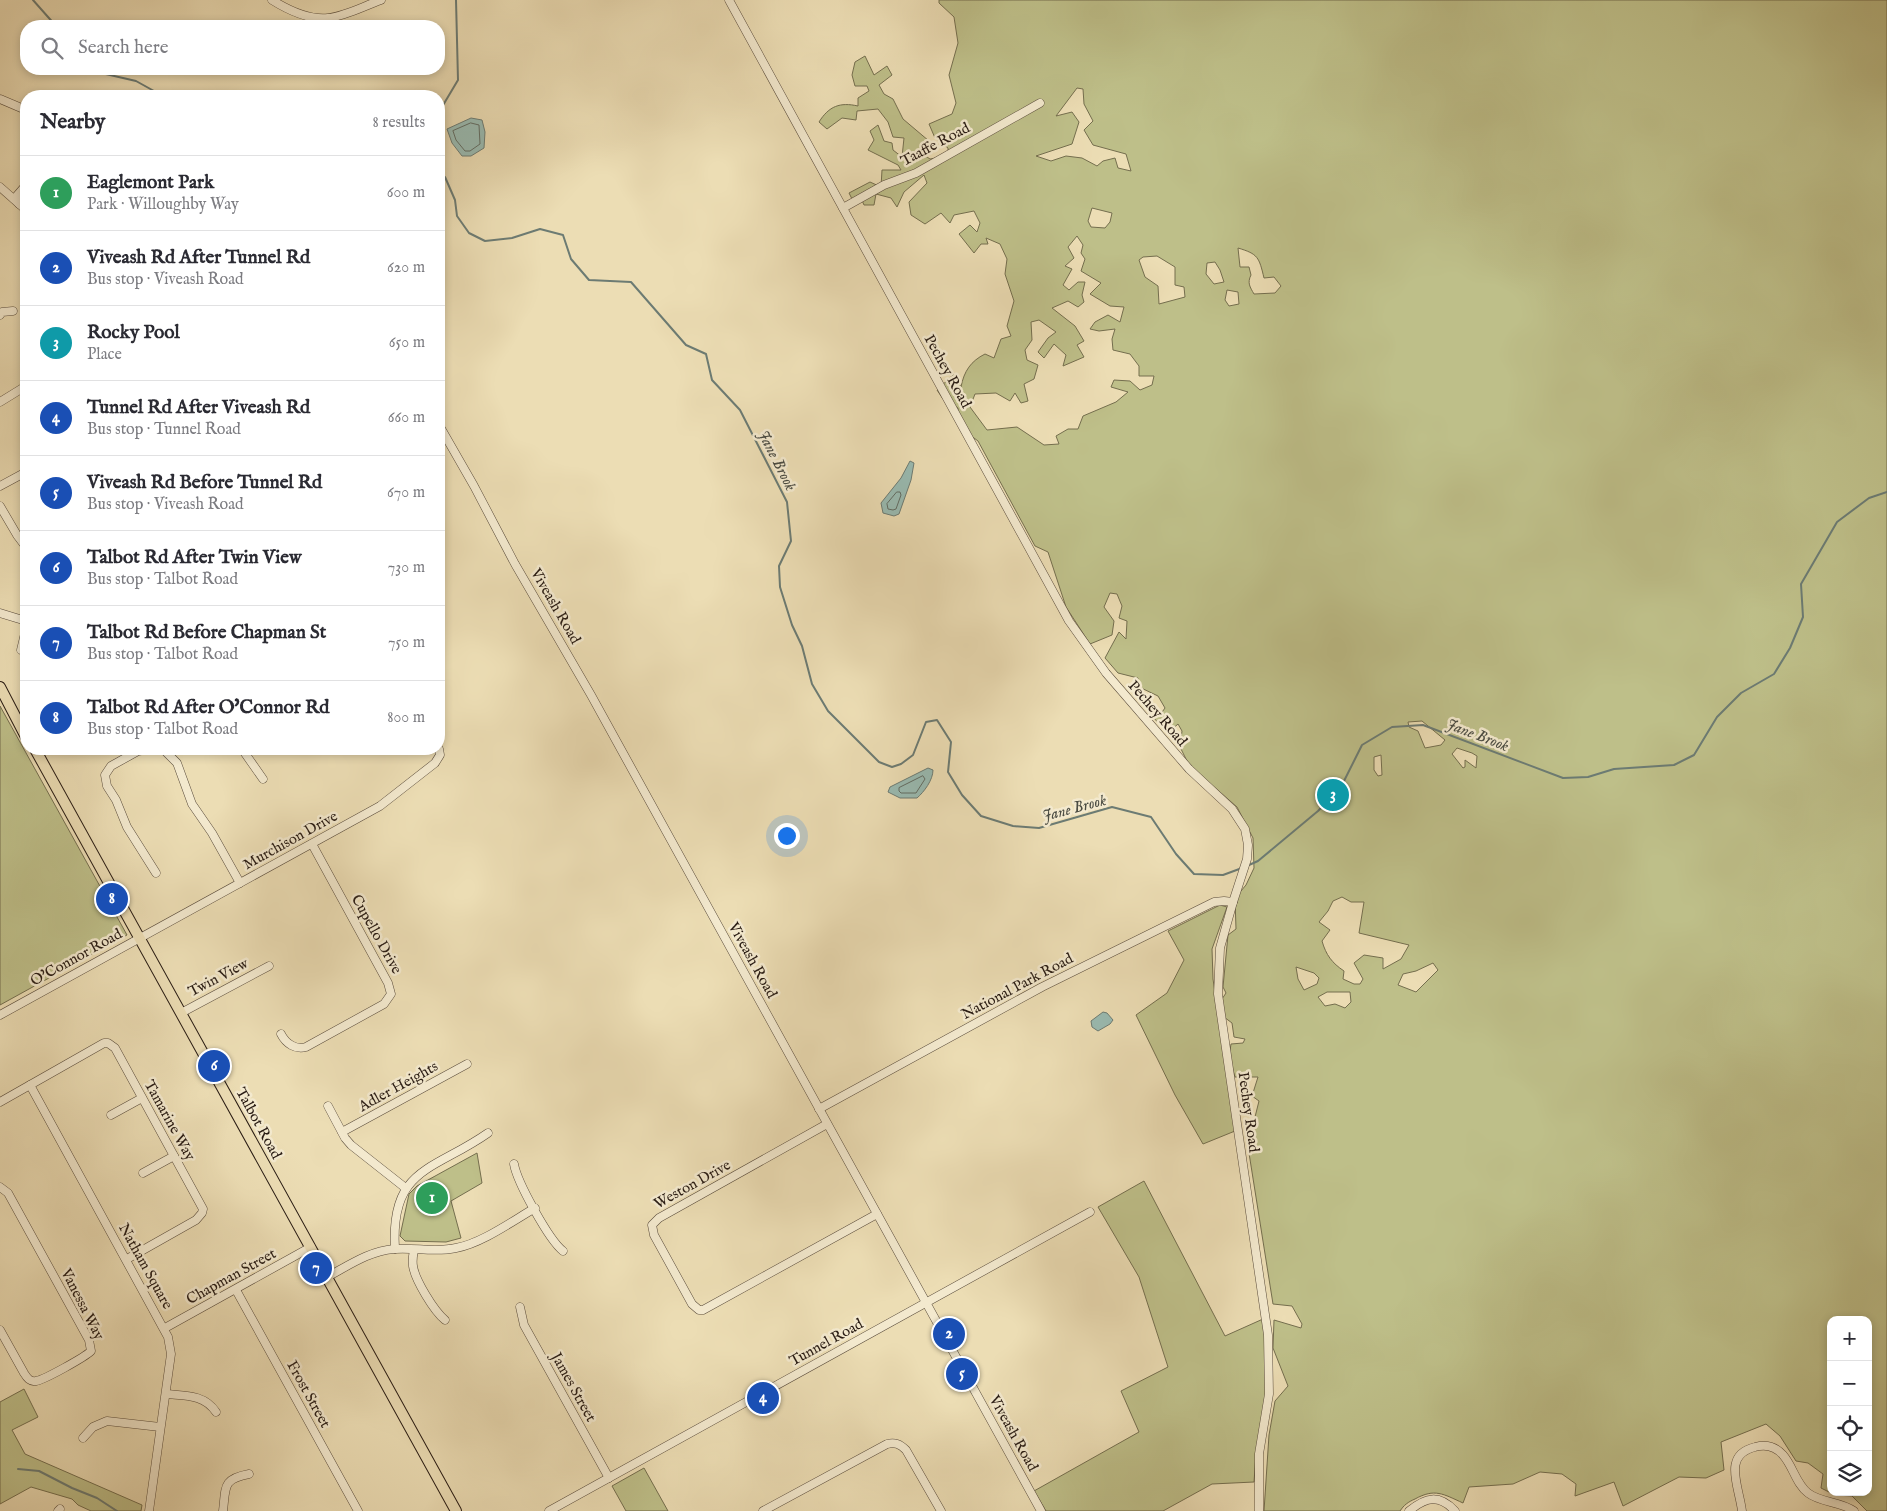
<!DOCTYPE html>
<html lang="en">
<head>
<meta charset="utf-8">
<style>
  :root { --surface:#fff; --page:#f7f7f7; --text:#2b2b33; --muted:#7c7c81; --line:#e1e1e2; --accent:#1a73e8 }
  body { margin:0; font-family:"IM FELL English",serif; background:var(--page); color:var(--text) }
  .controls { position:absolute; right:15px; bottom:15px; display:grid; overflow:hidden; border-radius:10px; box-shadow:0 2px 8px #0003 }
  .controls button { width:45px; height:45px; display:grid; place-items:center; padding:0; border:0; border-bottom:1px solid var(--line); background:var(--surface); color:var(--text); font:25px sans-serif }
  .you { position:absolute; left:786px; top:835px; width:18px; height:18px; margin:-12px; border:4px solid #fff; border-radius:50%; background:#1a73e8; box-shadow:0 0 0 8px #1a73e833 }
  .badge { display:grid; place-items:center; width:32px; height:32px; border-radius:50%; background:var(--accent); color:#fff; font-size:16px; font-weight:700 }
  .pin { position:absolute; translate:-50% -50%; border:2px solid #fff; box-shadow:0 1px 5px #0006 }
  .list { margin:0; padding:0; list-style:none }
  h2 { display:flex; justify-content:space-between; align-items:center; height:65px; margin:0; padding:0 20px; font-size:21px }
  h2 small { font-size:16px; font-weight:400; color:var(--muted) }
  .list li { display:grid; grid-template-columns:32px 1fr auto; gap:15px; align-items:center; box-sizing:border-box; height:75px; padding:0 20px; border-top:1px solid var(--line) }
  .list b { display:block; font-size:19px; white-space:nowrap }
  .list p { margin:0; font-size:16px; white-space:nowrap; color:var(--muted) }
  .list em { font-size:16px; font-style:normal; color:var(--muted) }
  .icon { flex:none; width:28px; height:28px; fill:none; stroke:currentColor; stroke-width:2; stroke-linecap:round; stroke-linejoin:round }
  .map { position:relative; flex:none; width:1887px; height:1511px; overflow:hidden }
  .search { position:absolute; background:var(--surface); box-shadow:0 2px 8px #0003; left:20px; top:20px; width:425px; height:55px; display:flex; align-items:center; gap:12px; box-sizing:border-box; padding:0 18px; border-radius:20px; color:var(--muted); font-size:19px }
  .panel { position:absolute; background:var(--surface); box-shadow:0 2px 8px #0003; left:20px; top:90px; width:425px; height:665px; border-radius:20px }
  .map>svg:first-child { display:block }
  .green { fill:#bebf89; stroke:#746e4e; fill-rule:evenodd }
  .water { fill:#99bbb2; stroke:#6c7b73 }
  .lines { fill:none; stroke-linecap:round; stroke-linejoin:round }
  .shore { stroke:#616c63; stroke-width:1 }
  .stream { stroke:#6c7b73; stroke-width:2 }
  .minor-casing { stroke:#5a4c3c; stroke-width:9 }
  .major-casing { stroke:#291c14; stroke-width:12 }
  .minor { stroke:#f3e9ce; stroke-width:8 }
  .major { stroke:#ecddb4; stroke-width:10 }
  .labels { text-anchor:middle; stroke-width:5; stroke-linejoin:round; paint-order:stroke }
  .street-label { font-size:15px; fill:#291c14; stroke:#f3e9ce }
  .water-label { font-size:16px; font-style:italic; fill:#4b4c43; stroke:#f3e9ce }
</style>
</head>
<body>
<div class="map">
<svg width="1887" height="1511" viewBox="0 0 1887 1511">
  <rect width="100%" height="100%" fill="#ecddb4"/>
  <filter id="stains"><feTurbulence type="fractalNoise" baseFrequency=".004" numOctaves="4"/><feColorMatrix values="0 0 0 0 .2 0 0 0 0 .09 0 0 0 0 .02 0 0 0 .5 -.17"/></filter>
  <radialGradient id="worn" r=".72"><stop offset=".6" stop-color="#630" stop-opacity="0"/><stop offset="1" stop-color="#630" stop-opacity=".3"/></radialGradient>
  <g class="green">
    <path d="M 939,0 L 1887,0 L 1887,1511 L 1867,1511 L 1852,1496 L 1835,1495 L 1821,1488 L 1823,1474 L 1808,1463 L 1796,1461 L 1780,1436 L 1766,1424 L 1721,1442 L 1724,1470 L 1706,1478 L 1679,1477 L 1623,1506 L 1614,1482 L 1575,1496 L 1576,1484 L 1562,1474 L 1540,1472 L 1513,1484 L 1469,1487 L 1463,1503 C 1443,1494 1435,1488 1415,1499 C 1408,1502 1404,1505 1400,1511 L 1264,1511 L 1269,1435 L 1275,1401 L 1288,1386 L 1273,1348 L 1274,1320 L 1301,1328 L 1302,1324 L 1292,1306 L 1273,1304 L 1245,1128 L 1254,1121 L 1259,1101 L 1252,1096 L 1258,1077 L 1235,1077 L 1229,1057 L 1231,1044 L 1243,1043 L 1245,1039 L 1234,1037 L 1232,1023 L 1224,1017 L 1222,999 L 1226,993 L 1223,987 L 1228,935 L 1236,929 L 1235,898 L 1246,885 L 1254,868 L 1253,838 L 1237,807 L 1189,765 L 1180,747 L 1182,731 L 1178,724 L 1168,733 L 1150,714 L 1160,715 L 1165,708 L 1158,696 L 1137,686 L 1138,678 L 1118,673 L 1105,658 L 1119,632 L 1126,639 L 1127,621 L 1119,618 L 1122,606 L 1117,594 L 1110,593 L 1104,607 L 1114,621 L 1112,635 L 1090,644 L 1066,607 L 1048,552 L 1035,546 L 978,441 L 958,426 L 958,408 L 943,399 L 937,390 L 954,374 L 961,387 C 964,371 971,361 985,354 L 994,358 L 1001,339 L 1011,336 L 1007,326 L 1014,301 L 1005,274 L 1007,259 L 1000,244 L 986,238 L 988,244 L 981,244 L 974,253 L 959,234 L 970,225 L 977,232 L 980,223 L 974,211 L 954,215 L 950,223 L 941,213 L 925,224 L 911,215 L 909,202 L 927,183 L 924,175 L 904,192 L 897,207 L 891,198 L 876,194 L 874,205 L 864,205 L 861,198 L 853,201 L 849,193 L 870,182 L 881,187 L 882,170 L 901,170 L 898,165 L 868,150 L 874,140 L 870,131 L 878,125 L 884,141 L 892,143 L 893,150 L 902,157 L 904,138 L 893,137 L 888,122 L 878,109 L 857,111 L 856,120 L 842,118 L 827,129 L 819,122 C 829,106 840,102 858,106 L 858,98 L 869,91 L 867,86 L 855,86 L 852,75 L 855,62 L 865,56 L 874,75 L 887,66 L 892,75 L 879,85 L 884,94 L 893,99 L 903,119 L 929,141 L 918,151 L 930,159 L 948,156 L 948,148 L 935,138 L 929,124 L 952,114 L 956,103 L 949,75 L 958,43 L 954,17 L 939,3 ZM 1077,88 L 1083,89 L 1084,104 L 1093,121 L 1084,130 L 1093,145 L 1126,154 L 1131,171 L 1118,168 L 1115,158 L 1103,161 L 1097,166 L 1082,158 L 1066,156 L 1051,161 L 1036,156 L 1072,144 L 1079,122 L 1072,112 L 1056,116 ZM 1092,208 L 1112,213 L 1110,222 L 1105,228 L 1091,227 L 1088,221 ZM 1077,236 L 1083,245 L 1081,253 L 1085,259 L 1081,271 L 1101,283 L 1090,294 L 1110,306 L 1124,307 L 1120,322 L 1108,315 L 1095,322 L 1090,329 L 1099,331 L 1115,329 L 1112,339 L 1113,350 L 1130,354 L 1139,366 L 1139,376 L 1154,376 L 1152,385 L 1140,390 L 1130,381 L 1114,380 L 1111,387 L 1128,392 L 1116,402 L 1083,416 L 1078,429 L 1068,429 L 1056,436 L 1059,444 L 1044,445 L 1017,427 L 987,430 L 970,407 L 975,394 L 996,393 L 1010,401 L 1015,393 L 1021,403 L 1028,401 L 1024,384 L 1034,379 L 1038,365 L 1027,360 L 1025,350 L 1032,340 L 1031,322 L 1039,320 L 1056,332 L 1048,338 L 1038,352 L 1044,358 L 1054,344 L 1066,355 L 1063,366 L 1084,357 L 1077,345 L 1084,341 L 1075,326 L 1052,308 L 1068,301 L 1078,307 L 1084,302 L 1082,295 L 1085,282 L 1078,282 L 1069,290 L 1063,285 L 1072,269 L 1065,266 L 1074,258 L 1068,247 ZM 1238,248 C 1258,254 1259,257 1264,278 L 1274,277 L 1281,286 L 1275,293 L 1254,294 C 1250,287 1247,283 1251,275 L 1249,267 L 1240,267 ZM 1157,256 L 1175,267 L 1175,285 L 1184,287 L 1185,297 L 1159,304 L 1158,286 L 1145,277 L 1139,260 L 1143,257 ZM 1215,262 L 1220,270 L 1224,282 L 1214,284 L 1206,274 L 1207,263 ZM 1227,290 L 1238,292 L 1239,304 L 1229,306 L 1225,300 ZM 1422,721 L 1445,740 L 1441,745 L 1425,748 L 1418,731 L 1409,727 L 1408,722 ZM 1457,748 L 1472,753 L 1477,756 L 1476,768 L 1465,760 L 1465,767 L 1463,768 L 1452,754 ZM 1381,755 L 1382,775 L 1378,776 L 1374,770 L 1374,757 ZM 1342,897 L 1351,902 L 1364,902 L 1359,933 L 1409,945 L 1401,959 L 1383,969 L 1383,958 L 1364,955 L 1354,963 L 1363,979 L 1360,984 L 1354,984 L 1343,979 L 1344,971 C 1332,963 1326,955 1322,941 L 1330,930 L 1319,922 L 1328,911 L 1333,901 ZM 1433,963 L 1438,970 L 1416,992 L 1398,985 L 1403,974 L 1416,971 ZM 1296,967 L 1314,973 L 1319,978 L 1317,984 L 1304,990 L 1298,979 ZM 1327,992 L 1350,992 L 1351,1002 L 1345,1008 L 1335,1004 L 1325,1006 L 1318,997 ZM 1831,1320 L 1868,1320 L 1868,1492 L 1831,1492 Z"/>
    <path d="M 0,706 L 127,935 L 0,1005 Z"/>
    <path d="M 1220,905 L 1227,907 L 1212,949 L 1213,979 L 1235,1131 L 1203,1144 L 1175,1095 L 1136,1015 L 1167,993 L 1184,960 L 1168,931 Z"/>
    <path d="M 477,1153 L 482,1183 L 451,1201 L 461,1238 L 446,1242 L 405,1241 L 400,1236 L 409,1194 L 417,1186 Z"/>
    <path d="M 1144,1181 L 1225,1336 L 1263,1319 L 1266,1341 L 1266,1395 L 1256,1455 L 1254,1482 L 1212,1484 L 1163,1511 L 1046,1511 L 1034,1491 L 1139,1432 L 1121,1391 L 1168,1367 L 1139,1277 L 1098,1207 Z"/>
    <path d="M 24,1389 L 38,1417 L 12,1430 L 25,1454 L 142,1505 L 141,1511 L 91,1511 L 78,1505 L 72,1499 L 31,1487 L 0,1504 L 0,1402 Z"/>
    <path d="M 644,1468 L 668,1511 L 626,1511 L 612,1486 Z"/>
  </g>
  <g class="water">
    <path d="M 471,118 L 482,120 L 485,132 L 484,148 L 471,156 L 462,156 L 452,143 L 447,129 Z"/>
    <path d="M 910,461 L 914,463 L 911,480 L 899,514 L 894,516 L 883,513 L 881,503 L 901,478 Z"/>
    <path d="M 928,768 L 933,770 C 933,780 924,792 917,798 L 900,798 L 888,792 L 890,787 Z"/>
    <path d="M 1103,1012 L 1107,1013 L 1113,1020 L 1110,1024 L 1098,1031 L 1092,1027 L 1091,1021 Z"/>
  </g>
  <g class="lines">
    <g class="shore">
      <path d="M 471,123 L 479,125 L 480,144 L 470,151 L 465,151 L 456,140 L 453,131 Z"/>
      <path d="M 897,492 L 900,492 L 901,495 L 896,509 L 893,510 L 888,509 L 887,504 Z"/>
      <path d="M 923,776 L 925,779 L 916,793 L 901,793 L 899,791 L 899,788 Z"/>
    </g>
    <g class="stream">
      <path d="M 33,0 L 56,26"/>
      <path d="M 94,69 L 97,72 L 136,81 L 163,96"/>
      <path d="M 439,112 L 458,80 L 456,0"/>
      <path d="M 439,173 L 445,177 L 455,200 L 457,216 L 469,233 L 485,241 L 512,238 L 540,229 L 563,235 L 571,259 L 589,280 L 631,282 L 686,345 L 706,354 L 712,380 L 740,410 L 787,502 L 791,541 L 779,566 L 780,587 L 792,625 L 802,646 L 812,684 L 828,711 L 879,762 L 892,767 L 901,764 L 913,755 L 926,722 L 937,720 L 951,742 L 948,772 L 962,795 L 981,816 L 1013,826 L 1039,828 L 1112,807 L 1151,817 L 1176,854 L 1194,874 L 1223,875 L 1242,868"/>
      <path d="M 1249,865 L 1258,861 L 1318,811 L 1341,787 L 1362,745 L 1392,727 L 1423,725 L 1563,778 L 1588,777 L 1614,769 L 1674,765 L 1694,755 L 1717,717 L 1741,693 L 1774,674 L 1790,648 L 1803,617 L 1801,584 L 1837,522 L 1869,498 L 1887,492"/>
      <path d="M 18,1469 L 39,1471 L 72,1488 L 97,1498 L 117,1511"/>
    </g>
    <defs>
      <g id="minor">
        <path d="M 272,0 C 288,10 309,20 328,18 C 346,16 364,6 381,0"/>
        <path d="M 729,0 L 1069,621 L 1106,673 L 1189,769 L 1232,809 L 1245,829 L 1248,845 L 1247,859 L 1233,902 L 1220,948 L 1218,994 L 1268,1335 L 1269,1394 L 1259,1454 L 1259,1511"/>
        <path d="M 0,99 L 26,110"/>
        <path d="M 0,187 L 26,210"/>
        <path d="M 14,199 L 26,185"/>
        <path d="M 19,204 L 26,196"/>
        <path d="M 843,208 L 884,185 L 916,173 L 1040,103"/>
        <path d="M 0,315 L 2,312 L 13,311"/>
        <path d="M 0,402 L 26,386"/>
        <path d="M 439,425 L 474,486 L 515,564 L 591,695 L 1041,1511"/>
        <path d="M 0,486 L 26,472"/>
        <path d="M 0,506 L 17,535 L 26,547"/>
        <path d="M 0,613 L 26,621"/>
        <path d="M 21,650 L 26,629"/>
        <path d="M 242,749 L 263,779"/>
        <path d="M 156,873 L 127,827 L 116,800 L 107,786 L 105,775 L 111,766 L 138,751 L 151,749 L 164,750 L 177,763 L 192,804 L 212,833 L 240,883"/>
        <path d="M 181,1013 L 269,966"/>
        <path d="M 0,1015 L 380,806 L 435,763 L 440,755 L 439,749"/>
        <path d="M 281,1034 C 286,1044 296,1050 306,1047 L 384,1004 L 391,994 L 388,983 L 312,844"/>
        <path d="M 30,1085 L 168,1337 L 171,1354 L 149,1511"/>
        <path d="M 0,1102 L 104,1043 L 108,1043 L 115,1048 L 203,1209 L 202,1213 L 196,1220 L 127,1259"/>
        <path d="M 328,1106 L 345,1138 L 351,1145 L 403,1186 L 405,1189"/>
        <path d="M 819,1109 L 1042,987 L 1214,902 L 1224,901 L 1233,902"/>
        <path d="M 111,1115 L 142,1098"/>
        <path d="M 827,1124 L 659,1218 L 652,1225 L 654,1235 L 692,1304 L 699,1310 L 703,1310 L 877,1214"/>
        <path d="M 342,1132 L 467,1064"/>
        <path d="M 514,1164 C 517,1182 549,1240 563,1251"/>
        <path d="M 143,1173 L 174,1156"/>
        <path d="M 0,1187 L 8,1193 L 89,1340 L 91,1351 C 85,1357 44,1380 36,1381 C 30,1382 27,1378 24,1373 L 0,1330"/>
        <path d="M 395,1249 C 390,1167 434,1171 488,1133"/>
        <path d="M 414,1250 C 413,1255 412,1260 413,1266 C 415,1280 434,1311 445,1320"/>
        <path d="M 327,1277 C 348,1266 369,1251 394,1249 C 414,1247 435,1253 456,1248 C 482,1243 511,1222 535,1208"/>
        <path d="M 236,1290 L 358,1511"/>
        <path d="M 520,1307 L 524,1325 L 609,1478"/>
        <path d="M 165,1328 L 311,1247"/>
        <path d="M 166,1394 C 185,1396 204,1394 216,1412"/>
        <path d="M 83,1438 L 93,1427 L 107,1421 L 160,1427"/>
        <path d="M 58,1511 L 60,1509"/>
        <path d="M 223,1511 C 226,1487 222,1479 249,1474"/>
        <path d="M 549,1511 L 1090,1212"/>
        <path d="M 763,1511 L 887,1444 C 895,1442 900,1444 906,1450 L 941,1511"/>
        <path d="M 1409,1511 C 1426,1497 1439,1494 1455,1511"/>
        <path d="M 1742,1511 C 1739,1486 1722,1455 1755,1447 C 1766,1444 1776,1447 1783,1455 C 1793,1466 1796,1484 1808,1493 C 1821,1503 1840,1501 1854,1511"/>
      </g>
      <g id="major">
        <path d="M 0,687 L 26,737"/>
        <path d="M 35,749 L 456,1511"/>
      </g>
    </defs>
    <use href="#minor" class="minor-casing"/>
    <use href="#major" class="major-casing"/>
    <use href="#minor" class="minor"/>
    <use href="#major" class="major"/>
  </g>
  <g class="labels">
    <g class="street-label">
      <text transform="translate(935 144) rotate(-28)" y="5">Taaffe Road</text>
      <text transform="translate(948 371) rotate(61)" y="5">Pechey Road</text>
      <text transform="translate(556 606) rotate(60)" y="5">Viveash Road</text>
      <text transform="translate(1158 713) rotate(49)" y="5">Pechey Road</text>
      <text transform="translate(290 840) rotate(-29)" y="5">Murchison Drive</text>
      <text transform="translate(377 934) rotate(61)" y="5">Cupello Drive</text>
      <text transform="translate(76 957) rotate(-29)" y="5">O'Connor Road</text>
      <text transform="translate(753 960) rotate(61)" y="5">Viveash Road</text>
      <text transform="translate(218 977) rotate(-28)" y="5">Twin View</text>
      <text transform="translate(1017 986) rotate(-28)" y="5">National Park Road</text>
      <text transform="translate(398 1086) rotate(-29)" y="5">Adler Heights</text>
      <text transform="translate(1249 1112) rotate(82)" y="5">Pechey Road</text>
      <text transform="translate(170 1120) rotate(61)" y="5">Tamarine Way</text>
      <text transform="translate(259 1123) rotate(61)" y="5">Talbot Road</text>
      <text transform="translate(692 1184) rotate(-29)" y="5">Weston Drive</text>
      <text transform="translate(146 1266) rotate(61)" y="5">Natham Square</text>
      <text transform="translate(231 1276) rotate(-29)" y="5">Chapman Street</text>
      <text transform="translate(83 1304) rotate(63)" y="5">Vanessa Way</text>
      <text transform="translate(826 1342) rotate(-29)" y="5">Tunnel Road</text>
      <text transform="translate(574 1387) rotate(61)" y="5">James Street</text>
      <text transform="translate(309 1394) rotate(61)" y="5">Frost Street</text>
      <text transform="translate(1014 1433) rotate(61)" y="5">Viveash Road</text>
    </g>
    <g class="water-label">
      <text transform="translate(778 460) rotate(63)" y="6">Jane Brook</text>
      <text transform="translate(1478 734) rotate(21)" y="6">Jane Brook</text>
      <text transform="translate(1074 807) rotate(-15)" y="6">Jane Brook</text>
    </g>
  </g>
  <rect width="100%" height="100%" filter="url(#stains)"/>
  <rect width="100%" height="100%" fill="url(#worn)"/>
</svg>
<div class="controls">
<button>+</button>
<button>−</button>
<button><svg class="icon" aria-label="locate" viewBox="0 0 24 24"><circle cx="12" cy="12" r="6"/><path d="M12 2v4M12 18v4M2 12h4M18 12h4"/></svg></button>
<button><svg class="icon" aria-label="layers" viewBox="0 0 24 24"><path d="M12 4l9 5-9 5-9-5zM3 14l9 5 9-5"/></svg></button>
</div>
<div class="you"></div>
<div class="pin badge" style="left:432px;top:1198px;background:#2e9e5b">1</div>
<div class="pin badge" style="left:949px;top:1334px;background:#1a4fb4">2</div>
<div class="pin badge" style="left:1333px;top:795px;background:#0f9aa8">3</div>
<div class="pin badge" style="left:763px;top:1398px;background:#1a4fb4">4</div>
<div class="pin badge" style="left:962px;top:1374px;background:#1a4fb4">5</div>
<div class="pin badge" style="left:214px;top:1066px;background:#1a4fb4">6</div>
<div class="pin badge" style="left:316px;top:1268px;background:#1a4fb4">7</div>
<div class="pin badge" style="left:112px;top:899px;background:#1a4fb4">8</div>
<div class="search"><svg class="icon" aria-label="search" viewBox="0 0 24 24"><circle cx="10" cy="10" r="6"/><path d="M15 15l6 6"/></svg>Search here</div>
<section class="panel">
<h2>Nearby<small>8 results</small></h2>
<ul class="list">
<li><span class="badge" style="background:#2e9e5b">1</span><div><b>Eaglemont Park</b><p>Park · Willoughby Way</p></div><em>600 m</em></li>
<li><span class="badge" style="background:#1a4fb4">2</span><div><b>Viveash Rd After Tunnel Rd</b><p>Bus stop · Viveash Road</p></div><em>620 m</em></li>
<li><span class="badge" style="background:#0f9aa8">3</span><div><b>Rocky Pool</b><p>Place</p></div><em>650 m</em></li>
<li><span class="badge" style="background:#1a4fb4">4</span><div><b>Tunnel Rd After Viveash Rd</b><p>Bus stop · Tunnel Road</p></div><em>660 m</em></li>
<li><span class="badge" style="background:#1a4fb4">5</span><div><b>Viveash Rd Before Tunnel Rd</b><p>Bus stop · Viveash Road</p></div><em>670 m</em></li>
<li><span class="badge" style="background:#1a4fb4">6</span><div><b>Talbot Rd After Twin View</b><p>Bus stop · Talbot Road</p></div><em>730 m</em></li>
<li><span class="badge" style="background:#1a4fb4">7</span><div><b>Talbot Rd Before Chapman St</b><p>Bus stop · Talbot Road</p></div><em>750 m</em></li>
<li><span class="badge" style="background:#1a4fb4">8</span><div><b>Talbot Rd After O'Connor Rd</b><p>Bus stop · Talbot Road</p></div><em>800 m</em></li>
</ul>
</section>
</div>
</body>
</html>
